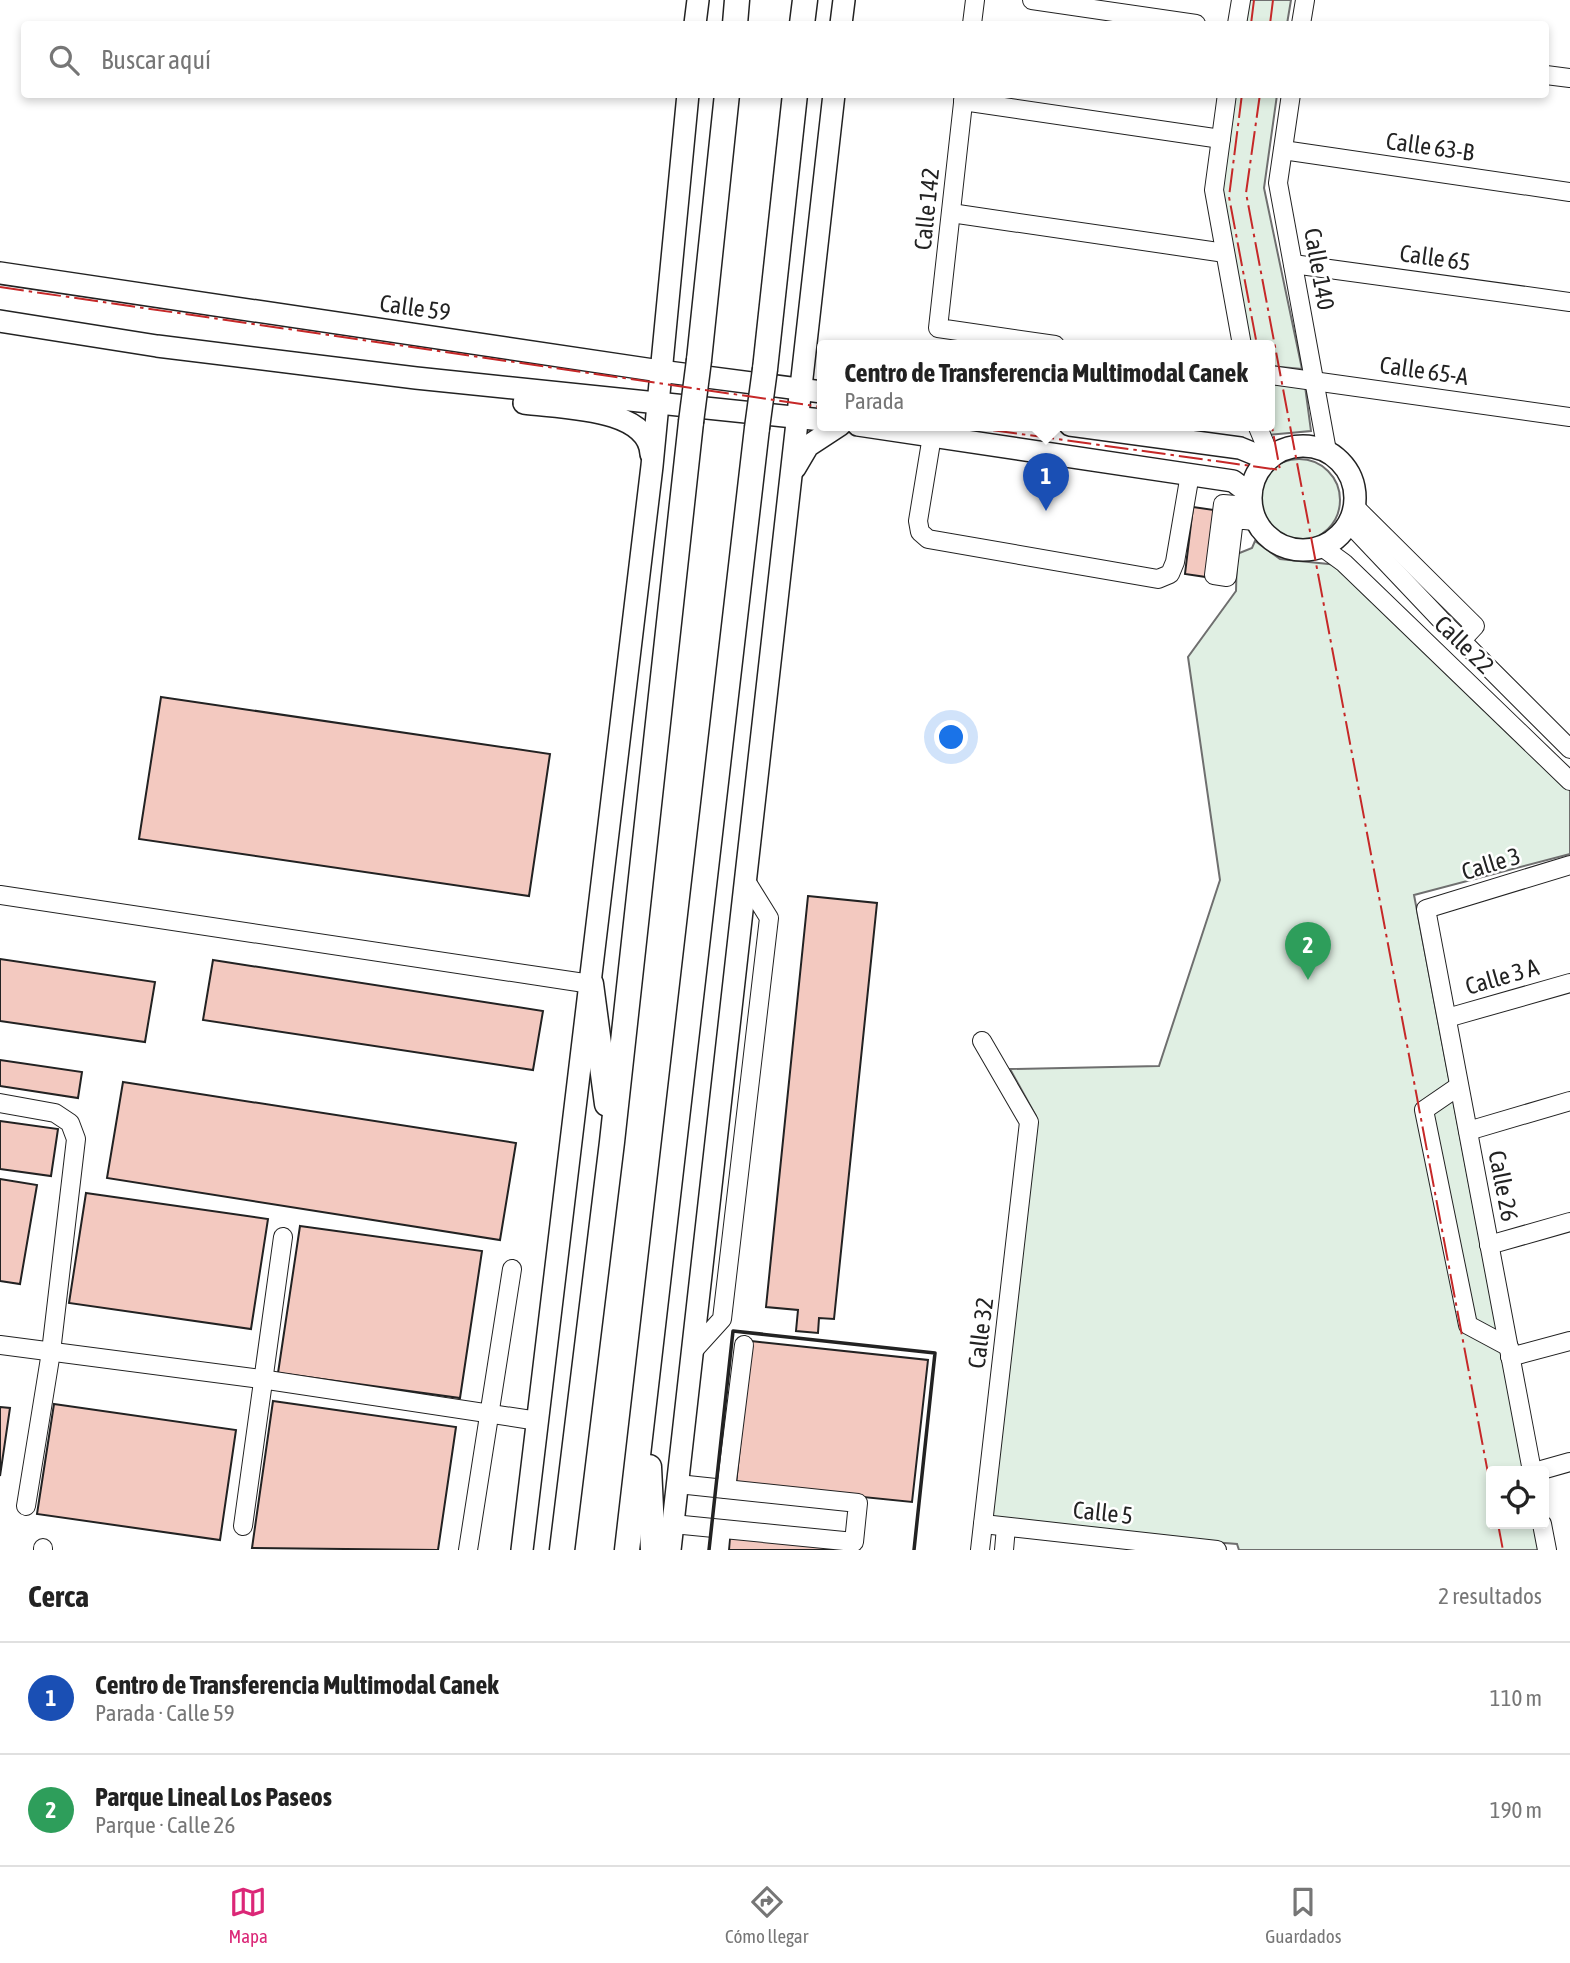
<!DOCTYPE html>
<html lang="es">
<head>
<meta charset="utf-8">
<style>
  :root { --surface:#fff; --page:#f2f2f2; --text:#222; --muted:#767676; --line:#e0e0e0; --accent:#db2777 }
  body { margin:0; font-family:"Asap Condensed",sans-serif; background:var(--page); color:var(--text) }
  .controls { position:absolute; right:21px; bottom:21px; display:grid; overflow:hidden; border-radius:7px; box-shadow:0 4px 10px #0003 }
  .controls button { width:63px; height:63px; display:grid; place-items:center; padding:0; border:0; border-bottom:2px solid var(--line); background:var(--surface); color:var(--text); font:35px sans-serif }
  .you { position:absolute; left:952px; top:738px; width:24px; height:24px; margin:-18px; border:5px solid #fff; border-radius:50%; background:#1a73e8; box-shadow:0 0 0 10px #1a73e833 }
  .badge { display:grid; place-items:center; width:46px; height:46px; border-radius:50%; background:var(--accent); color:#fff; font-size:23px; font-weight:700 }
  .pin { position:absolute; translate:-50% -58px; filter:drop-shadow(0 2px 4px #0008) }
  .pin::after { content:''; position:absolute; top:37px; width:24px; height:21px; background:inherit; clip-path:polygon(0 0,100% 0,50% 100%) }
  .popup { position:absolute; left:817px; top:340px; width:458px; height:91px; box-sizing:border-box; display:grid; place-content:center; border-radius:7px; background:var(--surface); filter:drop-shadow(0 2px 5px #0005); font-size:23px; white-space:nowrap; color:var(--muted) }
  .popup b { font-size:26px; color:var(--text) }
  .popup::after { content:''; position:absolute; left:50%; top:100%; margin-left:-14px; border:14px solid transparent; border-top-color:var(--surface) }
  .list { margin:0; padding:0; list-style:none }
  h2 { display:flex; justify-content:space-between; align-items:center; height:91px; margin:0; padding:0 28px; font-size:30px }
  h2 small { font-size:23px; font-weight:400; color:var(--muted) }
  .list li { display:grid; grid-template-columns:46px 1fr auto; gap:21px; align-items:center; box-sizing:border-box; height:112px; padding:0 28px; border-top:2px solid var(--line) }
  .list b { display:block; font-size:26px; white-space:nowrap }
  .list p { margin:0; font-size:23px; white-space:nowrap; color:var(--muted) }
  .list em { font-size:23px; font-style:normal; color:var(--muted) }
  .icon { flex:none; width:38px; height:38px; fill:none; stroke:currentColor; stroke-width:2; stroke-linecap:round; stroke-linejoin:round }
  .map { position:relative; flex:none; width:1570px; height:1550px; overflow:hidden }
  .search { position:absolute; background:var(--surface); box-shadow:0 4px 10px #0003; left:21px; right:21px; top:21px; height:77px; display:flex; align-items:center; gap:18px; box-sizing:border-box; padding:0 24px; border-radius:7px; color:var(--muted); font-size:26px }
  .sheet { height:315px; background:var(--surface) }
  nav { display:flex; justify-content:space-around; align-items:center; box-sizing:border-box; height:98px; border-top:2px solid var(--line); background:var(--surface); font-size:19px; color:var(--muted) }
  nav a { display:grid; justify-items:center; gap:4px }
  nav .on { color:var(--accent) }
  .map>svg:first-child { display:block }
  .green { fill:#e0efe3; stroke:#6f6f6f; stroke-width:2 }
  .building { fill:#f3c9c0; stroke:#222; stroke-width:2 }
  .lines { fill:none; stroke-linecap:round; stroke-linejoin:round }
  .minor-casing { stroke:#222; stroke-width:20 }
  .major-casing { stroke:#222; stroke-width:24 }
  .highway-casing { stroke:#222; stroke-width:27 }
  .minor { stroke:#fff; stroke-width:18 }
  .major { stroke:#fff; stroke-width:21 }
  .highway { stroke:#fff; stroke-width:24 }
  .highway-bridge-casing { stroke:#222; stroke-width:27; stroke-linecap:butt }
  .highway-bridge { stroke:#fff; stroke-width:24 }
  .wall { stroke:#222; stroke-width:3.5 }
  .power { stroke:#c62828; stroke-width:2; stroke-dasharray:24 5 3.5 5; stroke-linecap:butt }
  .labels { text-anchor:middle; stroke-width:5; stroke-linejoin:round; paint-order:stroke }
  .street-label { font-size:24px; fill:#222; stroke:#fff }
</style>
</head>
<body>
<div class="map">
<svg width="1570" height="1550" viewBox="0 0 1570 1550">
  <rect width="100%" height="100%" fill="#fff"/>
  <g class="green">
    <path d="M 1246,0 L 1291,0 L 1287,24 L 1242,24 Z"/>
    <path d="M 1233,95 L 1277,95 L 1264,188 L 1302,369 L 1270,366 L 1270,345 L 1249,345 L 1220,190 Z"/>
    <path d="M 1270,380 L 1305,386 L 1311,431 L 1266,435 L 1264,425 L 1270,425 Z"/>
    <circle cx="1299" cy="500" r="41"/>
    <path d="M 1255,541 L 1280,559 L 1338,565 L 1570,790 L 1570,854 L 1414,895 L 1524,1471 L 1491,1471 L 1491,1524 L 1534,1524 L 1539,1550 L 1239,1550 L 1237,1544 L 983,1524 L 1010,1290 L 1036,1116 L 1010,1069 L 1159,1066 L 1220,880 L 1188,657 L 1236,591 L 1237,554 L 1252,548 Z"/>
  </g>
  <g class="building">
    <path d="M 1193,507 L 1214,510 L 1206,577 L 1185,574 Z"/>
    <path d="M 161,697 L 550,754 L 529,896 L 139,839 Z"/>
    <path d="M 808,896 L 877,903 L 834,1319 L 819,1318 L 818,1333 L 796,1331 L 798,1310 L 766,1307 Z"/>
    <path d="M 0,959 L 155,982 L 145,1042 L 0,1021 Z"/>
    <path d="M 213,960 L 543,1011 L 533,1070 L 203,1020 Z"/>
    <path d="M 0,1060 L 82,1072 L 78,1098 L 0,1086 Z"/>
    <path d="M 123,1082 L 516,1143 L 500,1240 L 107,1178 Z"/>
    <path d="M 0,1121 L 58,1129 L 51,1176 L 0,1169 Z"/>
    <path d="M 0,1179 L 37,1185 L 20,1284 L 0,1281 Z"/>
    <path d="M 86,1193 L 268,1219 L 251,1329 L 69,1303 Z"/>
    <path d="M 300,1226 L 482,1251 L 460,1398 L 278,1373 Z"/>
    <path d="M 751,1341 L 928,1360 L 912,1502 L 736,1484 Z"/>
    <path d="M 273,1401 L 456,1427 L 438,1550 L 252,1548 Z"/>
    <path d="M 54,1404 L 236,1430 L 220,1540 L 37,1514 Z"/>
    <path d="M 0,1407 L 10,1408 L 0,1476 Z"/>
    <path d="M 730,1537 L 860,1550 L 729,1550 Z"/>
  </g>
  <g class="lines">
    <defs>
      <g id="minor">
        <path d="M 1032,0 L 1196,24"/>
        <path d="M 972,24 L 975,0"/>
        <path d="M 1237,24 L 1241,0"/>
        <path d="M 1301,24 L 1305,0"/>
        <path d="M 1546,75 L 1570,78"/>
        <path d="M 964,94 L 938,328 L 1055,345"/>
        <path d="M 1227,94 L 1214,190 L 1242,345"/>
        <path d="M 1291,94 L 1278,183 L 1327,451"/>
        <path d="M 963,101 L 1221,139"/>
        <path d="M 1283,150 L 1570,192"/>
        <path d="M 951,213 L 1225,253"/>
        <path d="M 1293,264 L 1570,302"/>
        <path d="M 1270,375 L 1570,417"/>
        <path d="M 1257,425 L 1270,456"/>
        <path d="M 932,436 L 918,521 L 920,532 L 928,539 L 1158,579 L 1170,574 L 1175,562 L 1190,474"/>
        <path d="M 1355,507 L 1475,626 L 1461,641"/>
        <path d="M 1234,519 L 1227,577 L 1214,575 L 1223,504 L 1236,505 L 1234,519 L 1255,521"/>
        <path d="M 1349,523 L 1440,619 L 1570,749"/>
        <path d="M 1322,547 L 1344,563 L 1570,781"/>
        <path d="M 0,895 L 591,984"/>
        <path d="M 1447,1018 L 1570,983"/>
        <path d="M 1459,1086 L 1424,1110 L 1468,1325 L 1509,1347"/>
        <path d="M 0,1103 L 55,1113 L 70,1123 L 76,1139 L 51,1352 L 26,1506"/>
        <path d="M 1468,1131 L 1570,1101"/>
        <path d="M 1489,1245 L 1570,1222"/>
        <path d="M 0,1345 L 261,1379 L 538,1421"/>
        <path d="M 693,1351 L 722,1319 L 769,918 L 746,881"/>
        <path d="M 1510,1357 L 1570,1341"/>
        <path d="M 1532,1471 L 1426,909 L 1570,865"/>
        <path d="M 1538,1471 L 1570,1462"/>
        <path d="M 726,1489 L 744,1345"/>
        <path d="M 673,1524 L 854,1542 L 858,1503 L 678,1484"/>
        <path d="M 983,1524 L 1217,1550"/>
        <path d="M 1542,1524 L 1547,1550"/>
        <path d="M 243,1526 L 283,1237"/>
        <path d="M 43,1550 L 43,1548"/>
        <path d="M 468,1550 L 512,1269"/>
        <path d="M 719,1550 L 721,1529"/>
        <path d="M 980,1550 L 1029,1122 L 982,1041"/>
        <path d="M 1004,1550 L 1006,1527"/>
      </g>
      <g id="major">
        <path d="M 695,24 L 698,0"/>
        <path d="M 841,24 L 844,0"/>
        <path d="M 0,273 L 660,371 L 822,392"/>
        <path d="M 0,321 L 157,346 L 416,378 L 822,420"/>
        <path d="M 524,403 C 560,408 649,407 651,454"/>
        <path d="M 858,425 L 1233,481 L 1245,490 L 1250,506"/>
        <path d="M 1070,425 L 1240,448 L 1267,459"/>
        <circle cx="1303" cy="498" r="52"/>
        <path d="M 795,468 L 808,446 L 840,425"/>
        <path d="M 522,1550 L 652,466 L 688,94"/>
        <path d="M 670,1550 L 834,94"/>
      </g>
      <g id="highway">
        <path d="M 735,24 L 737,0"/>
        <path d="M 802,24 L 805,0"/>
        <path d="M 699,360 L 727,94"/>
        <path d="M 765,369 L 795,94"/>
        <path d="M 591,984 L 607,1104"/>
        <path d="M 649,1467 L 653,1550"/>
        <path d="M 562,1550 L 612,1142 L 691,422"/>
        <path d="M 627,1550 L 757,428"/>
      </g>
    </defs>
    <use href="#minor" class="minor-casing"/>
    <use href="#major" class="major-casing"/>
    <use href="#highway" class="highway-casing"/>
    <use href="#minor" class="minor"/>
    <use href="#major" class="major"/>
    <use href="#highway" class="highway"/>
    <defs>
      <g id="highway-bridge">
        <path d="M 691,422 L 699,360"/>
        <path d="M 757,428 L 765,369"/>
      </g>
    </defs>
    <use href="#highway-bridge" class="highway-bridge-casing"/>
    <use href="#highway-bridge" class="highway-bridge"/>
    <path class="wall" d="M 709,1550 L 733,1331 L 935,1353 L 914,1550"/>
    <g class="power">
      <path d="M 1251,24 L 1254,0"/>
      <path d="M 1270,24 L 1273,0"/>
      <path d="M 1242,94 L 1229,197 L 1257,345"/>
      <path d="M 1260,94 L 1246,193 L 1491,1489"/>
      <path d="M 0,287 L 822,407"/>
      <path d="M 956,425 L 1280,470 L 1270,416"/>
      <path d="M 1498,1524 L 1503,1550"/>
    </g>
  </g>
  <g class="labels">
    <g class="street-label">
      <text transform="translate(1430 147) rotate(8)" y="8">Calle 63-B</text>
      <text transform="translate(927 209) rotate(-84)" y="8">Calle 142</text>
      <text transform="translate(1435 258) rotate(8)" y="8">Calle 65</text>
      <text transform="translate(1319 269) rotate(80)" y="8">Calle 140</text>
      <text transform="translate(415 308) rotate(8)" y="8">Calle 59</text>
      <text transform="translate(1424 371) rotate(8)" y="8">Calle 65-A</text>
      <text transform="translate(1464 645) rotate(44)" y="8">Calle 22</text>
      <text transform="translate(1491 864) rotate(-17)" y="8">Calle 3</text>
      <text transform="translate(1502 977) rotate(-16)" y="8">Calle 3 A</text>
      <text transform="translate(1503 1186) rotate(79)" y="8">Calle 26</text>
      <text transform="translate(981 1333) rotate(-83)" y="8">Calle 32</text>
      <text transform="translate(1103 1513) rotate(6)" y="8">Calle 5</text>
    </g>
  </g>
</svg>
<div class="controls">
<button><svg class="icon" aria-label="locate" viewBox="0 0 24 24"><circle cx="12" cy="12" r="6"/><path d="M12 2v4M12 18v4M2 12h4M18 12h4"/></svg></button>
</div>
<div class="you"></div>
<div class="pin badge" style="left:1046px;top:511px;background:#1a4fb4">1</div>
<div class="popup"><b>Centro de Transferencia Multimodal Canek</b>Parada</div>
<div class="pin badge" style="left:1308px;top:980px;background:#2e9e5b">2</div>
<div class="search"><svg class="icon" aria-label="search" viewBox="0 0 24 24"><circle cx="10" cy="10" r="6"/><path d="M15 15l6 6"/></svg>Buscar aquí</div>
</div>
<section class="sheet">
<h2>Cerca<small>2 resultados</small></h2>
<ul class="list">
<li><span class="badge" style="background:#1a4fb4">1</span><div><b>Centro de Transferencia Multimodal Canek</b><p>Parada · Calle 59</p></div><em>110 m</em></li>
<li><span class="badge" style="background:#2e9e5b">2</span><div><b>Parque Lineal Los Paseos</b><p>Parque · Calle 26</p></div><em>190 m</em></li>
</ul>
</section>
<nav>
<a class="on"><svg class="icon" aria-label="map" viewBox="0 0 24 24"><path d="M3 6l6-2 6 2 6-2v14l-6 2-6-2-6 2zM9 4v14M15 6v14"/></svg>Mapa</a>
<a><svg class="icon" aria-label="directions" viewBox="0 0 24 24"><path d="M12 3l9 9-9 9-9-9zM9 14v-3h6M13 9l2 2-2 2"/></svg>Cómo llegar</a>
<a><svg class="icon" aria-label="saved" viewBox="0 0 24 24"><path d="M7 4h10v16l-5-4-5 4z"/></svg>Guardados</a>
</nav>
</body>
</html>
